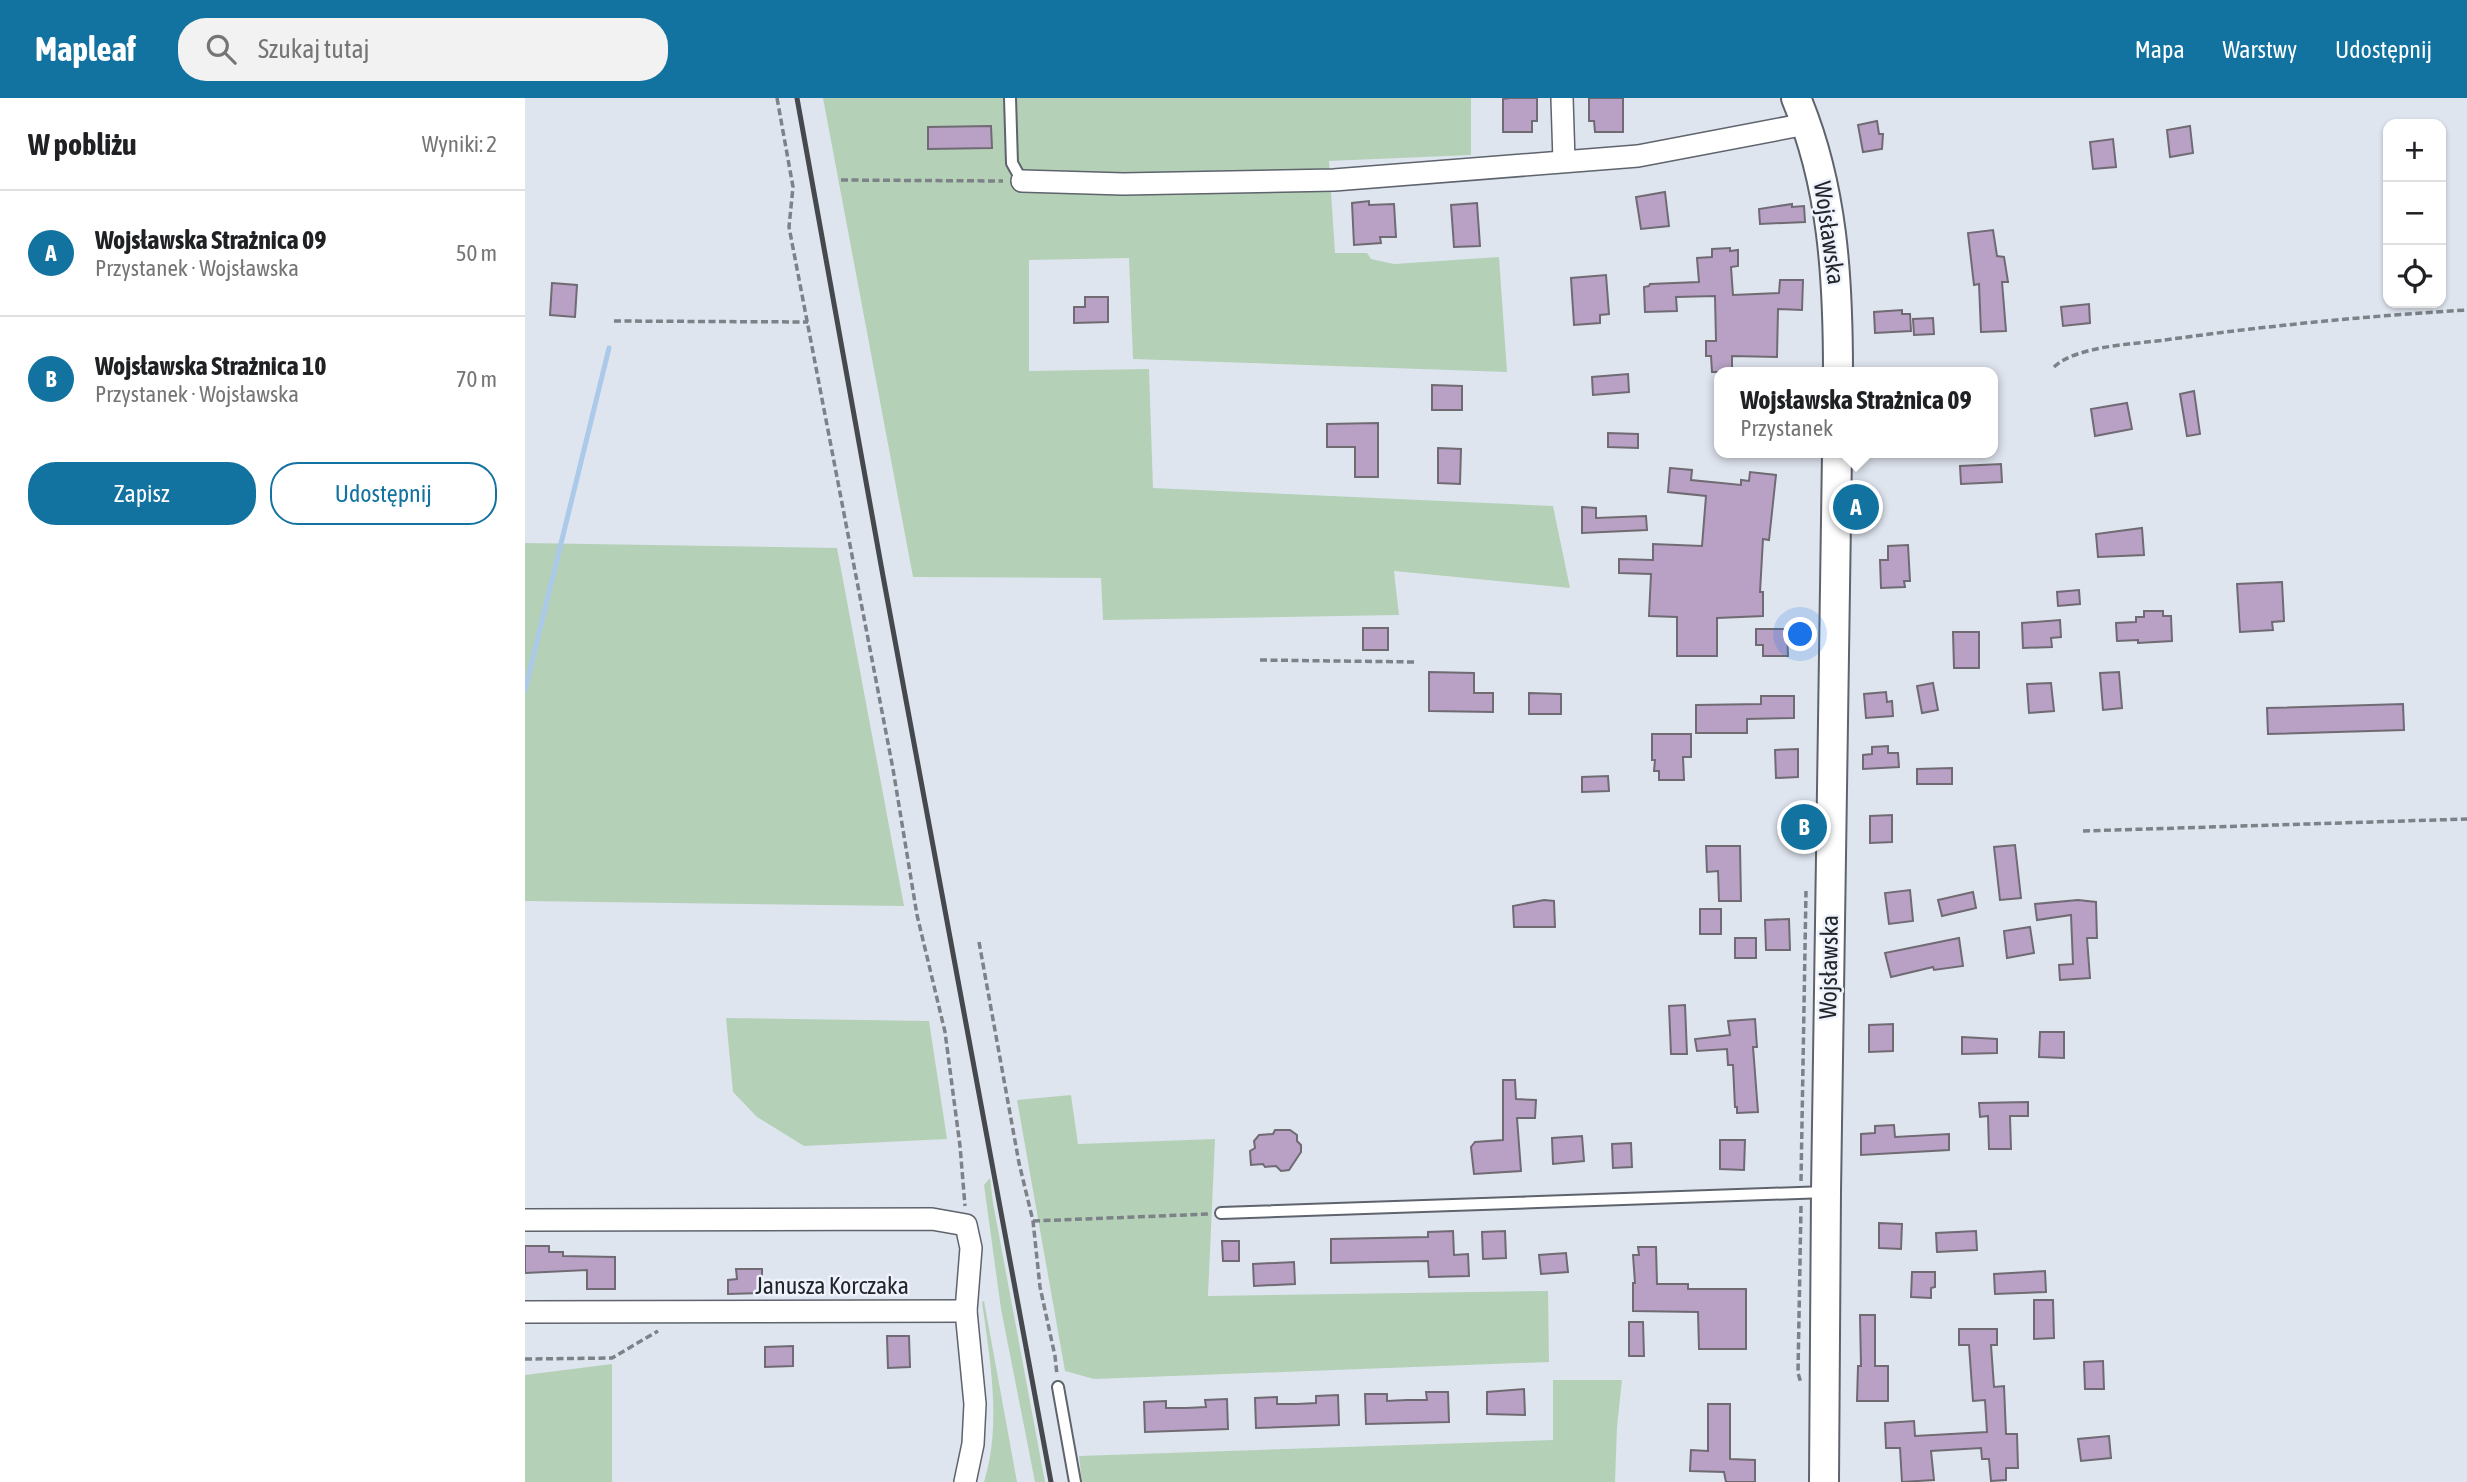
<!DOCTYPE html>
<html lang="pl">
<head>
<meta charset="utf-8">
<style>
  :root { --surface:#fff; --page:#f2f2f2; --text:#202124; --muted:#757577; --line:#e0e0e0; --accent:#1272a0 }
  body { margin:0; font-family:"Asap Condensed",sans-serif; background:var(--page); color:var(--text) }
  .controls { position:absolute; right:21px; top:21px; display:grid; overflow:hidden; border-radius:14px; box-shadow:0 2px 5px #0004 }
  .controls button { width:63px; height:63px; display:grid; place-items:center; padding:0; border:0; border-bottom:2px solid var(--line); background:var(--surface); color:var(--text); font:35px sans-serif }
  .you { position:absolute; left:1276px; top:537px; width:24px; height:24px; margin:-18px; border:5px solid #fff; border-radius:50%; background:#1a73e8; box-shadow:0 0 0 10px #1a73e833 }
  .badge { display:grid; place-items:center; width:46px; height:46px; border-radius:50%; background:var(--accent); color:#fff; font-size:23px; font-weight:700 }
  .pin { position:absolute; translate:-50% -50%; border:4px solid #fff; box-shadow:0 2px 7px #0006 }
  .popup { position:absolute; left:1189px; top:269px; width:284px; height:91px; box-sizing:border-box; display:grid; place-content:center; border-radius:14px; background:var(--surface); filter:drop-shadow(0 2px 5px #0005); font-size:23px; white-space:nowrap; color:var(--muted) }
  .popup b { font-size:26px; color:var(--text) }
  .popup::after { content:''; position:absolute; left:50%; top:100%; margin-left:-14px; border:14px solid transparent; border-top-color:var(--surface) }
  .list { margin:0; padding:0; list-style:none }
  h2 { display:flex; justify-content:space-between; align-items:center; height:91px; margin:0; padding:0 28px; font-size:30px }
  h2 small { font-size:23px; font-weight:400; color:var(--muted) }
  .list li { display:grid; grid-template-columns:46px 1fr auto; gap:21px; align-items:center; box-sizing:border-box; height:126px; padding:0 28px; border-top:2px solid var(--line) }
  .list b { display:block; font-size:26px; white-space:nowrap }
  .list p { margin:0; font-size:23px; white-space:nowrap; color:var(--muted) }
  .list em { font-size:23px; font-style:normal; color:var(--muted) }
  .actions { display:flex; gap:14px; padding:21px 28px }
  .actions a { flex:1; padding:16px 0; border:2px solid var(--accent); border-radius:28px; text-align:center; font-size:24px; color:var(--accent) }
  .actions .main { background:var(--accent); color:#fff }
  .icon { flex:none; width:38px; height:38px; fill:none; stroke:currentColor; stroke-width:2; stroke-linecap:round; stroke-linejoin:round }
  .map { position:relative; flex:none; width:1942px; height:1384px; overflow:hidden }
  header { display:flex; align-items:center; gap:42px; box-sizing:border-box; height:98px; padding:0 35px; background:var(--accent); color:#fff }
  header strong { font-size:33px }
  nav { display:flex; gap:38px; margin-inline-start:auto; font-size:24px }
  .search { width:490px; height:63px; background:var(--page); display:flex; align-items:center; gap:18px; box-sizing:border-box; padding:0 24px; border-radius:28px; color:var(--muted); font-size:26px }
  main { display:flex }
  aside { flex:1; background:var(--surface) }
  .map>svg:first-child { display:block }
  .green { fill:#b4d1b8 }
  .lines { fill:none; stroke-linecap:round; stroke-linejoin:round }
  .stream { stroke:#abc9e9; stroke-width:5 }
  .building { fill:#b8a1c5; stroke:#706a73; stroke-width:2 }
  .service-casing { stroke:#5e636c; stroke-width:14 }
  .minor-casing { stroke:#5e636c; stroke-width:24 }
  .tertiary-casing { stroke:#5e636c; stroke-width:32 }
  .path { stroke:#7d8188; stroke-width:3.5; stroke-dasharray:7 3.5; stroke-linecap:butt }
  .service { stroke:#fff; stroke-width:10 }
  .minor { stroke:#fff; stroke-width:21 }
  .tertiary { stroke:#fff; stroke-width:28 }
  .rail { stroke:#45484d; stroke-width:5 }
  .labels { text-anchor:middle; stroke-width:5; stroke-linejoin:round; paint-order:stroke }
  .street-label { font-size:24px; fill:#232529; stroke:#edf2fc }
</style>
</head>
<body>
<header>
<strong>Mapleaf</strong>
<div class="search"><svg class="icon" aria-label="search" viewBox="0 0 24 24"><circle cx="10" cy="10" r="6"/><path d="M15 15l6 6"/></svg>Szukaj tutaj</div>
<nav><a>Mapa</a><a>Warstwy</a><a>Udostępnij</a></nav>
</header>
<main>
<aside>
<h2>W pobliżu<small>Wyniki: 2</small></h2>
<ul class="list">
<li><span class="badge">A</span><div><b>Wojsławska Strażnica 09</b><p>Przystanek · Wojsławska</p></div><em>50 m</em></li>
<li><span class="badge">B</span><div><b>Wojsławska Strażnica 10</b><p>Przystanek · Wojsławska</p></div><em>70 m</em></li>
</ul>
<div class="actions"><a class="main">Zapisz</a><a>Udostępnij</a></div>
</aside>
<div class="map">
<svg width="1942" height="1384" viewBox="0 0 1942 1384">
  <rect width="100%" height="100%" fill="#dfe5ef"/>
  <g class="green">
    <path d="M 298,0 L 946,0 L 946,57 L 804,63 L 810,155 L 842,155 L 846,161 L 869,166 L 974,159 L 982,274 L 608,261 L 604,160 L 504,162 L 504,273 L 624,271 L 628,390 L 1028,408 L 1045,490 L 869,473 L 874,517 L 578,522 L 576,480 L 388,479 Z"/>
    <path d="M 0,445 L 312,450 L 379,808 L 0,803 Z"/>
    <path d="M 201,920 L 404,923 L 422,1041 L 279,1048 L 232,1019 L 208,994 Z"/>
    <path d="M 546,997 L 553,1046 L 690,1041 L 683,1198 L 1023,1193 L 1024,1264 L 569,1281 L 540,1273 L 492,1002 Z"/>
    <path d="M 465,1080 L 468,1105 L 520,1384 L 510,1384 L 476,1211 L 459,1087 Z"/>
    <path d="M 459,1203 L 492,1384 L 459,1384 C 477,1327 465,1262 457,1204 Z"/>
    <path d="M 87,1266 L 87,1384 L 0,1384 L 0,1277 Z"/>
    <path d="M 1028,1282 L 1097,1282 L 1092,1329 L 1090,1384 L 557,1384 L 554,1358 L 1028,1342 Z"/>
  </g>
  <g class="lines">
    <path class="stream" d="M 0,592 L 84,250"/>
  </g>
  <g class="building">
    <path d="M 985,0 L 1012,0 L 1012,23 L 1007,23 L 1007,34 L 978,34 L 978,1 Z"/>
    <path d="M 1064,0 L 1098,0 L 1098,34 L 1070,34 L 1069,23 L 1064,23 Z"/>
    <path d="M 1352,23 L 1354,36 L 1358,36 L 1357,51 L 1338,54 L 1333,27 Z"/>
    <path d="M 466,28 L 467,50 L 403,51 L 403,29 Z"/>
    <path d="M 1665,28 L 1668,55 L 1645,59 L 1642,32 Z"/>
    <path d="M 1588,41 L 1591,69 L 1568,71 L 1565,44 Z"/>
    <path d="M 1140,94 L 1144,128 L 1116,131 L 1111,99 Z"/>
    <path d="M 844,103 L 844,107 L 869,106 L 871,139 L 855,139 L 856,145 L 829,147 L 827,105 Z"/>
    <path d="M 952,105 L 955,148 L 929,149 L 926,107 Z"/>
    <path d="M 1267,106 L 1267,109 L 1279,108 L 1280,124 L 1235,126 L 1234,111 Z"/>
    <path d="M 1468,132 L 1472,158 L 1479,159 L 1483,184 L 1477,184 L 1481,233 L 1456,234 L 1454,186 L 1449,187 L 1443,135 Z"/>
    <path d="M 1205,150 L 1205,153 L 1213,152 L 1213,168 L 1206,169 L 1208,197 L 1254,195 L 1255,182 L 1278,182 L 1277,212 L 1253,211 L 1252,259 L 1207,258 L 1207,274 L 1187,274 L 1186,258 L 1181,258 L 1181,243 L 1191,243 L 1190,198 L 1151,199 L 1152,213 L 1120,214 L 1119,189 L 1124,188 L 1125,186 L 1174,184 L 1172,160 L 1187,159 L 1187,151 Z"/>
    <path d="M 1081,177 L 1084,216 L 1075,217 L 1075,225 L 1049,227 L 1046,180 Z"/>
    <path d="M 27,185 L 52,187 L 50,219 L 25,217 Z"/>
    <path d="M 560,199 L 583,199 L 583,224 L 549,225 L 549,209 L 560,209 Z"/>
    <path d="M 1564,206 L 1565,225 L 1538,228 L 1536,209 Z"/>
    <path d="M 1377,212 L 1377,216 L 1385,216 L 1386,233 L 1350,235 L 1349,214 Z"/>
    <path d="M 1408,220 L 1409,236 L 1389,237 L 1388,221 Z"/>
    <path d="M 1103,276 L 1104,294 L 1068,297 L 1067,279 Z"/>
    <path d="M 907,287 L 937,288 L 937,312 L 907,312 Z"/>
    <path d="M 1669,293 L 1675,336 L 1662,338 L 1655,296 Z"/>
    <path d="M 1602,305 L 1607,331 L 1570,338 L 1566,311 Z"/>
    <path d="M 853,325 L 853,379 L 830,379 L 830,349 L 802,349 L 802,326 Z"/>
    <path d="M 1083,335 L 1113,336 L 1113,350 L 1083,349 Z"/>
    <path d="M 913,350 L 936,351 L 935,386 L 913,385 Z"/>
    <path d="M 1476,366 L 1477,384 L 1436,386 L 1435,368 Z"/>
    <path d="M 1145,370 L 1167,372 L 1166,382 L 1216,387 L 1216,382 L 1224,383 L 1225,374 L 1251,377 L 1244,442 L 1238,441 L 1235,494 L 1238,494 L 1238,518 L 1192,520 L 1192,558 L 1152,558 L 1152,519 L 1124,518 L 1126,476 L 1094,475 L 1094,461 L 1128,462 L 1128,446 L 1177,448 L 1181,398 L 1143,394 Z"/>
    <path d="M 1057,409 L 1071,410 L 1071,420 L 1121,418 L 1122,432 L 1057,435 Z"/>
    <path d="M 1617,430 L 1619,457 L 1573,459 L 1571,436 Z"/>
    <path d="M 1383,447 L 1385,483 L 1379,483 L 1380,489 L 1356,490 L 1355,462 L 1363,462 L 1363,448 Z"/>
    <path d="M 1757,484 L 1759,523 L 1747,524 L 1748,532 L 1715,534 L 1712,486 Z"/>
    <path d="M 1554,492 L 1555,506 L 1533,508 L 1532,494 Z"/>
    <path d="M 1619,513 L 1638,513 L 1638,518 L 1646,518 L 1647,543 L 1613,545 L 1613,542 L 1592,543 L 1591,525 L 1611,524 L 1611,519 L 1619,519 Z"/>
    <path d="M 1535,522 L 1536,539 L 1526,540 L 1527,549 L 1498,550 L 1497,525 Z"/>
    <rect x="838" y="530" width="25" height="22"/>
    <path d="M 1231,531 L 1262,531 L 1263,558 L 1238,558 L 1238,547 L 1231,547 Z"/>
    <path d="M 1428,534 L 1454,534 L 1454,570 L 1429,570 Z"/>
    <path d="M 904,574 L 949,575 L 949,595 L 968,595 L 968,614 L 904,613 Z"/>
    <path d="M 1594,574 L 1597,610 L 1578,612 L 1575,575 Z"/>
    <path d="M 1408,585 L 1413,612 L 1397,615 L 1392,588 Z"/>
    <path d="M 1526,585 L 1529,613 L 1504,615 L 1502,586 Z"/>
    <path d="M 1361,594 L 1362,604 L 1367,603 L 1368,618 L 1341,620 L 1339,596 Z"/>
    <path d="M 1004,595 L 1036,596 L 1036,616 L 1004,616 Z"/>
    <path d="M 1236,598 L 1269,598 L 1269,620 L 1222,621 L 1222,635 L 1171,635 L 1171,607 L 1236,606 Z"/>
    <path d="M 1878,606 L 1879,632 L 1743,636 L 1742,610 Z"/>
    <path d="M 1127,636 L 1166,636 L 1166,659 L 1158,659 L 1159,682 L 1134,682 L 1134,673 L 1129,673 L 1130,662 L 1127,662 Z"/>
    <path d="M 1363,648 L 1363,655 L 1373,655 L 1374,669 L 1338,671 L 1338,657 L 1347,656 L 1347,649 Z"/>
    <path d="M 1273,651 L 1273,679 L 1251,680 L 1250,652 Z"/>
    <path d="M 1427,670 L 1427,686 L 1392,686 L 1392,671 Z"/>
    <path d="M 1083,678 L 1084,693 L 1057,694 L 1057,679 Z"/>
    <path d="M 1367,717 L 1367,744 L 1345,745 L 1345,718 Z"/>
    <path d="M 1490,747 L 1496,800 L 1475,802 L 1469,749 Z"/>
    <path d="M 1181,748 L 1215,748 L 1216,803 L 1194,803 L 1193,773 L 1182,774 Z"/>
    <path d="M 1385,792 L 1388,823 L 1364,826 L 1360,795 Z"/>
    <path d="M 1448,794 L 1451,810 L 1417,818 L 1413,802 Z"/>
    <path d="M 1019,802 L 1029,803 L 1030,829 L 989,829 L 988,808 Z"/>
    <path d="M 1553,802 L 1571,804 L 1572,840 L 1562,840 L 1565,880 L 1535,882 L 1534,867 L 1548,866 L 1546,817 L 1512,822 L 1510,806 Z"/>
    <rect x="1175" y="811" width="21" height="25"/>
    <path d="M 1264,821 L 1265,852 L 1241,852 L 1240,822 Z"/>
    <path d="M 1505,829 L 1509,855 L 1482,860 L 1479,833 Z"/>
    <rect x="1210" y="840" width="21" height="20"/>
    <path d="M 1434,840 L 1438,868 L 1409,872 L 1408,869 L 1366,879 L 1360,855 Z"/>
    <path d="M 1160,907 L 1162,956 L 1146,956 L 1144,908 Z"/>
    <path d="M 1230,921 L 1232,949 L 1228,949 L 1233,1014 L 1212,1015 L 1212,1009 L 1210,1009 L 1208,967 L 1203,967 L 1202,951 L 1172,953 L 1170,941 L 1205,937 L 1203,923 Z"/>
    <path d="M 1368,926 L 1368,953 L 1344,954 L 1344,927 Z"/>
    <path d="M 1515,934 L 1539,934 L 1539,960 L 1514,959 Z"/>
    <path d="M 1437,939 L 1472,941 L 1472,955 L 1437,956 Z"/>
    <path d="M 978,982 L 990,982 L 991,1001 L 1011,1002 L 1010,1020 L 992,1020 L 996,1073 L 949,1076 L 946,1049 L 950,1044 L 978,1042 Z"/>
    <path d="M 1503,1004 L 1503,1018 L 1485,1018 L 1486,1051 L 1464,1051 L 1463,1018 L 1455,1019 L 1454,1005 Z"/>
    <path d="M 1369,1027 L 1370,1039 L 1424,1036 L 1424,1052 L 1336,1057 L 1336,1036 L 1350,1035 L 1350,1028 Z"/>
    <path d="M 750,1032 L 765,1032 L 772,1037 L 772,1043 L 776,1047 L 776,1054 L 764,1072 L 756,1073 L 751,1068 L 740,1069 L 738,1066 L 726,1067 L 725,1053 L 730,1050 L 729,1043 L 734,1037 L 748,1036 Z"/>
    <path d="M 1057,1038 L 1059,1063 L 1028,1066 L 1027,1040 Z"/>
    <path d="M 1195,1042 L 1220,1042 L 1219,1072 L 1195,1071 Z"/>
    <path d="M 1106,1045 L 1107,1069 L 1088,1070 L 1087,1046 Z"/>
    <path d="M 1354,1125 L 1377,1126 L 1376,1151 L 1354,1150 Z"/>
    <path d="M 928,1133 L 929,1157 L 943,1156 L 944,1178 L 904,1179 L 903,1163 L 806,1165 L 806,1141 L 903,1139 L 903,1134 Z"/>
    <path d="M 980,1133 L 981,1160 L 958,1161 L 957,1134 Z"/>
    <path d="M 1451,1133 L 1452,1152 L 1412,1154 L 1411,1135 Z"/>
    <path d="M 697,1143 L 714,1143 L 714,1163 L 698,1163 Z"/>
    <path d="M 0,1148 L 24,1148 L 24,1154 L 38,1154 L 38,1158 L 90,1159 L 90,1191 L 62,1191 L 62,1172 L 0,1175 Z"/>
    <path d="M 1113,1149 L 1131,1149 L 1132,1186 L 1163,1186 L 1163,1191 L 1221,1191 L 1221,1251 L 1174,1251 L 1173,1214 L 1108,1213 L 1108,1185 L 1110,1185 L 1108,1157 L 1114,1157 Z"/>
    <path d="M 1041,1155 L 1043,1174 L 1016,1176 L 1014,1157 Z"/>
    <path d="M 769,1164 L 770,1186 L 729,1188 L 728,1166 Z"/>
    <path d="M 211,1171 L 237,1171 L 237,1195 L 203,1196 L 203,1182 L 212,1181 Z"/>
    <path d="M 1520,1173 L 1521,1194 L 1470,1196 L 1469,1176 Z"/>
    <path d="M 1387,1174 L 1410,1174 L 1410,1189 L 1406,1190 L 1406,1200 L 1386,1199 Z"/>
    <path d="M 1509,1202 L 1528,1202 L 1529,1240 L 1509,1241 Z"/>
    <path d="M 1335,1217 L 1350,1217 L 1350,1268 L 1363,1268 L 1363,1303 L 1332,1303 L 1333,1268 L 1336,1268 Z"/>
    <path d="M 1104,1224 L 1118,1224 L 1119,1258 L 1104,1258 Z"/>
    <path d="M 1434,1231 L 1472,1231 L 1472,1247 L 1466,1247 L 1469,1289 L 1479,1288 L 1481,1336 L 1492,1336 L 1493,1370 L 1481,1370 L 1481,1382 L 1466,1383 L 1464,1361 L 1457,1361 L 1456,1350 L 1406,1353 L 1409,1382 L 1377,1384 L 1375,1350 L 1361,1350 L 1360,1325 L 1389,1323 L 1390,1338 L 1462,1334 L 1460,1302 L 1448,1303 L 1444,1247 L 1434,1247 Z"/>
    <path d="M 362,1238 L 384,1238 L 385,1269 L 363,1270 Z"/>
    <path d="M 268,1248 L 268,1268 L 240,1269 L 240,1249 Z"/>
    <path d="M 1578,1263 L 1579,1291 L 1560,1291 L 1559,1264 Z"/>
    <path d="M 999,1291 L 1000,1317 L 962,1316 L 962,1294 Z"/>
    <path d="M 901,1294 L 923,1294 L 924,1324 L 841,1326 L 840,1296 L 862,1296 L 862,1303 L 882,1302 L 902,1302 Z"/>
    <path d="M 813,1297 L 814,1327 L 731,1330 L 730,1300 L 752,1299 L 752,1306 L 772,1306 L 791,1305 L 791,1298 Z"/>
    <path d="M 702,1301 L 703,1331 L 620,1334 L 619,1304 L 641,1303 L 641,1310 L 661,1310 L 681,1309 L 680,1302 Z"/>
    <path d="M 1183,1306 L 1205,1306 L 1205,1361 L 1230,1362 L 1230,1384 L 1201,1384 L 1199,1374 L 1165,1373 L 1166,1352 L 1183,1353 Z"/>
    <path d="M 1584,1338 L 1586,1360 L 1556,1363 L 1553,1341 Z"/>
  </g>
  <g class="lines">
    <defs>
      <g id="service">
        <path d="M 485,0 L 487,65 L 497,83"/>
        <path d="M 696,1115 L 1301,1094"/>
        <path d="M 533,1289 L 550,1384"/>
      </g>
      <g id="minor">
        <path d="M 1037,0 L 1039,63"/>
        <path d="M 497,83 L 598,86 L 809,82 L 1113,58 L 1281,26"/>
        <path d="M 0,1122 L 407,1121 L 441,1127 L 446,1150 L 441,1213 L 450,1306 L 448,1346 L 440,1384"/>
        <path d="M 0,1214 L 441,1213"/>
      </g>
      <g id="tertiary">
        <path d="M 1271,0 C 1308,88 1313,180 1313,274"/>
        <path d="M 1299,1384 L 1301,1094 L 1312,355"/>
      </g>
    </defs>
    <use href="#service" class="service-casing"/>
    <use href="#minor" class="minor-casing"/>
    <use href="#tertiary" class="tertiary-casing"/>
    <g class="path">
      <path d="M 252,0 L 268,89 L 264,129 L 368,671 L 392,817 L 420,934 L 435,1048 L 440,1108"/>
      <path d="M 316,82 L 478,83"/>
      <path d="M 89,223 L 283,224"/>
      <path d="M 1529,269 C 1551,248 1609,246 1640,242 C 1740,228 1841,218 1942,212"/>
      <path d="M 735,562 L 891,564"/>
      <path d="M 1558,733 L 1942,721"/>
      <path d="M 454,844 L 494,1065 L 508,1123 L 515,1189 L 530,1258 L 532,1277"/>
      <path d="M 1276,1083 L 1281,793"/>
      <path d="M 1276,1108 L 1273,1275 L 1276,1285"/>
      <path d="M 508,1123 L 684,1116"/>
      <path d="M 0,1261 L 87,1260 L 133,1233"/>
    </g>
    <use href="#service" class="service"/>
    <use href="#minor" class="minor"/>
    <use href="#tertiary" class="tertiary"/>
    <path class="rail" d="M 272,0 L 358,478 L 526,1384"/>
  </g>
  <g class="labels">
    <g class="street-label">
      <text transform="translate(1304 135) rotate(82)" y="8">Wojsławska</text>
      <text transform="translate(1304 869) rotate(-89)" y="8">Wojsławska</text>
      <text x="307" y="1196">Janusza Korczaka</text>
    </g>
  </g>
</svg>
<div class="controls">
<button>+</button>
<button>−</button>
<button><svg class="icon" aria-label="locate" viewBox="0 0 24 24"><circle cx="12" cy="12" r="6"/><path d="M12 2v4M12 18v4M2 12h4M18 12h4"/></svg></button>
</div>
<div class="you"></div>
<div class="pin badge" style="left:1331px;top:409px">A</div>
<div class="popup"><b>Wojsławska Strażnica 09</b>Przystanek</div>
<div class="pin badge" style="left:1279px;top:729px">B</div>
</div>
</main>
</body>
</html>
